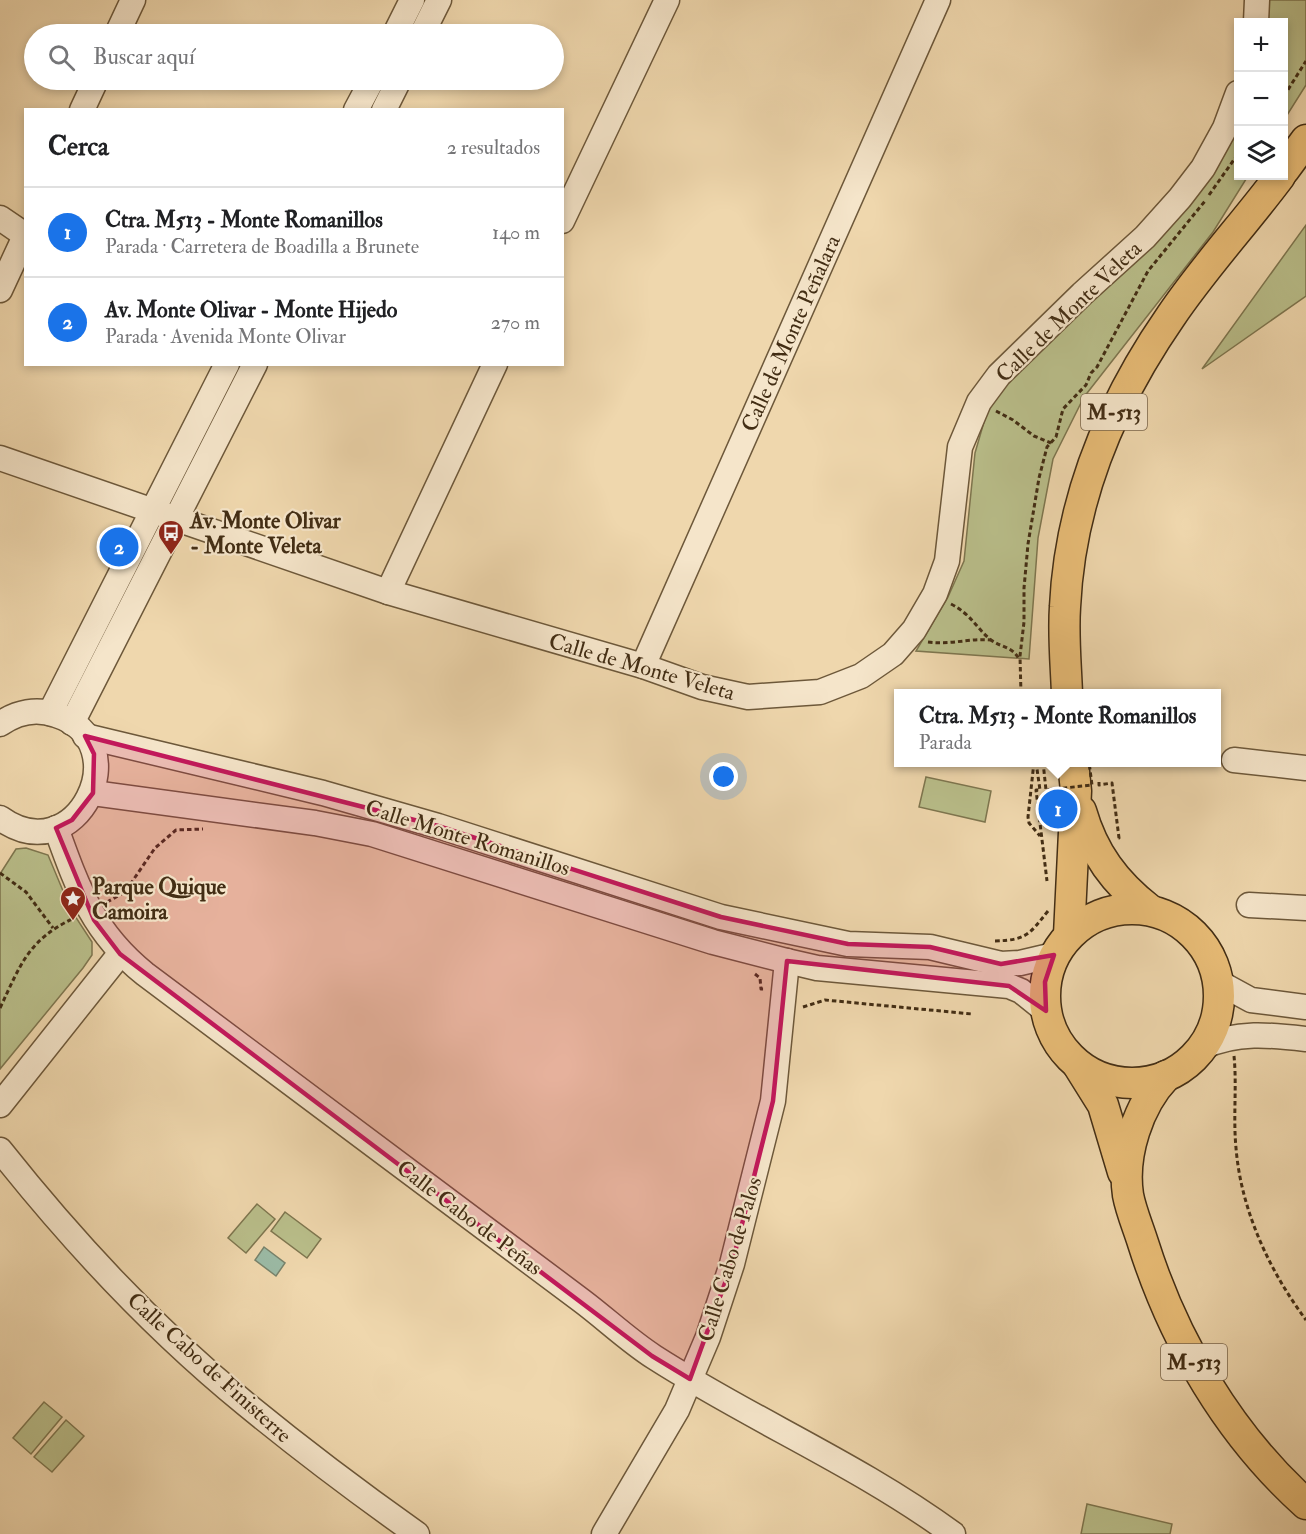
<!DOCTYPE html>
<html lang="es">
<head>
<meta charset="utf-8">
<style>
  :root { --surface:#fff; --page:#f2f2f2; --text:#202124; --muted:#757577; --line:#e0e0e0; --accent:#1a73e8 }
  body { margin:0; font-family:"IM FELL Double Pica",serif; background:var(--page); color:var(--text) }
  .controls { position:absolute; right:18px; top:18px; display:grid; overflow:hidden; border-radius:0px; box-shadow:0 3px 9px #0003 }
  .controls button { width:54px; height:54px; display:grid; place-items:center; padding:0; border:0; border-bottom:2px solid var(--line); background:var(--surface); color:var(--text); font:30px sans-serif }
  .you { position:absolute; left:724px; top:777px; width:21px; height:21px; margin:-15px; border:4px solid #fff; border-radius:50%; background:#1a73e8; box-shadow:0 0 0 9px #1a73e833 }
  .badge { display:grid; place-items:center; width:39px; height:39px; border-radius:50%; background:var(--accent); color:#fff; font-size:20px; font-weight:700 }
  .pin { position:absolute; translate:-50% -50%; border:3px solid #fff; box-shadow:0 2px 6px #0006 }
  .popup { position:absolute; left:894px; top:689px; width:327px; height:78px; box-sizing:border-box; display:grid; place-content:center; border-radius:0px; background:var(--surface); filter:drop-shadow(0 2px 4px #0005); font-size:20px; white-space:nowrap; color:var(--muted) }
  .popup b { font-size:22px; color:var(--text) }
  .popup::after { content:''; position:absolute; left:50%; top:100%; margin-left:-12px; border:12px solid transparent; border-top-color:var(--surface) }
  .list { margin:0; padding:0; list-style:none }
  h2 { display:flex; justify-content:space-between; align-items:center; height:78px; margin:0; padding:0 24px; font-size:26px }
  h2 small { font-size:20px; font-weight:400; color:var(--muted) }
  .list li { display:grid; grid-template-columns:39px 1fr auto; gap:18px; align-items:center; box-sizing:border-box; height:90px; padding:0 24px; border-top:2px solid var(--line) }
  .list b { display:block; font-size:22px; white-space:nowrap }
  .list p { margin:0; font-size:20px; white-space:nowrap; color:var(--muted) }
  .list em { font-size:20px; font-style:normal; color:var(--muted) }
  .icon { flex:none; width:33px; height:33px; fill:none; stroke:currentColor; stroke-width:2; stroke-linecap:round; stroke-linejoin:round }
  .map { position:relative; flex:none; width:1306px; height:1534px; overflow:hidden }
  .search { position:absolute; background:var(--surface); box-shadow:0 3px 9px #0003; left:24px; top:24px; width:540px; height:66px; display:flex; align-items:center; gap:15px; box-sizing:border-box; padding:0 21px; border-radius:33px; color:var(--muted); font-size:22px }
  .panel { position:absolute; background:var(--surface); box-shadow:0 3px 9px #0003; left:24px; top:108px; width:540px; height:258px; border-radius:0px }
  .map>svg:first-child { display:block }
  .green { fill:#b9be8a; stroke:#7e764f; stroke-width:1.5 }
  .water { fill:#9bbaa5; stroke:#77826b; stroke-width:1.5 }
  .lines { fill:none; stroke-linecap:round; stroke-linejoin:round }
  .minor-casing { stroke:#6d583a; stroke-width:27 }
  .major-casing { stroke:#422d14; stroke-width:33 }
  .path { stroke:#422d14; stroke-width:3; stroke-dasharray:4.5 3; stroke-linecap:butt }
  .minor { stroke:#f5e5ca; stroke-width:24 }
  .major { stroke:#e8bc76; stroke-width:30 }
  .path-bridge { stroke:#422d14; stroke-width:3; stroke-dasharray:4.5 3; stroke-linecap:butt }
  .marked { fill:#c2185b; fill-opacity:0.2; stroke:#c2185b; stroke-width:4.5; stroke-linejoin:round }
  .labels { text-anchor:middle; stroke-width:4.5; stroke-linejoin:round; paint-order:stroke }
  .shield { fill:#f5e5ca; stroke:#78644b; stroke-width:1.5 }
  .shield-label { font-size:21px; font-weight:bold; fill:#422d14 }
  .street-label { font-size:22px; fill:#422d14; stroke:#f5e5ca }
  .poi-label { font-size:22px; font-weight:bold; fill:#422d14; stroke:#f5e5ca; text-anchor:start }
</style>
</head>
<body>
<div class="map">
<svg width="1306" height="1534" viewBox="0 0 1306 1534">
  <rect width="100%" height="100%" fill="#efd7ad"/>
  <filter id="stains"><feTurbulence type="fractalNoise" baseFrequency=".00333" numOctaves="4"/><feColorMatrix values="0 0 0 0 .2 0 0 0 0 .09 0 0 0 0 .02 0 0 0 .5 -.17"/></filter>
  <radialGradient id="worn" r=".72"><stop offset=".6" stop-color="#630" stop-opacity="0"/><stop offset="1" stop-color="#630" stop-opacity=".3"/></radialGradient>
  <g class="green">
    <path d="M 1267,0 L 1306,0 L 1306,85 L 1284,120 L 1284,22 L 1266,22 Z"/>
    <path d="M 1238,130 L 1238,176 L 1248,176 L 1213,232 L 1084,397 L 1053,459 L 1038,538 L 1029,659 L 916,651 L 948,597 L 964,561 L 975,453 L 986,415 L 1005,381 L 1216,169 Z"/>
    <path d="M 1306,225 L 1306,296 L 1202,369 Z"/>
    <path d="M 926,777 L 991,791 L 985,822 L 919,807 Z"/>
    <path d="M 26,848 L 48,855 L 71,910 L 92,942 L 92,955 L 83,968 L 0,1069 L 0,874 L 16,849 Z"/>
    <path d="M 257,1204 L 275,1219 L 246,1253 L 228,1238 Z"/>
    <path d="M 285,1212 L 321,1239 L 307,1258 L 271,1231 Z"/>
    <path d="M 44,1402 L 62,1417 L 31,1454 L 13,1438 Z"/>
    <path d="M 66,1420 L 84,1436 L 52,1472 L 34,1457 Z"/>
    <path d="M 1087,1504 L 1172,1524 L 1170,1534 L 1081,1534 Z"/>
  </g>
  <path class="water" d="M 264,1247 L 285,1263 L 276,1276 L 255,1260 Z"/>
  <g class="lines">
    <defs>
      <g id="minor">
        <path d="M 1256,22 L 1257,0"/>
        <path d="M 117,34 L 133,0"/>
        <path d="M 395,34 L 412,0"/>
        <path d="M 422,34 L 439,0"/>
        <path d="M 82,110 L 96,80"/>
        <path d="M 356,110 L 372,80"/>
        <path d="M 384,110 L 399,80"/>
        <path d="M 0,218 L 25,235"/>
        <path d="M 562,221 L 667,0"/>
        <path d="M 0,290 L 26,234"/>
        <path d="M 0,458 L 388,592 L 643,666 L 702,687 L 748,697 L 820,692 L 861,676 L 893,654 L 914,630 L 935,594 L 947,561 L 960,447 L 979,402 L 999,375 L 1082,294 L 1145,237 L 1180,198 L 1203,168 L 1225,128 L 1238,93"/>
        <path d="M 388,592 L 495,364"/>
        <path d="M 643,666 L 938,0"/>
        <path d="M 50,713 L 227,364"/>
        <path d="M 72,723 L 255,364"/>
        <path d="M 0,724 C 17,712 37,708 56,715 C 140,742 77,874 0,818"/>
        <path d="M 85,736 L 323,793 L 438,826 L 721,917 L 848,944 L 930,947 L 1001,964 L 1020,963 L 1054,955"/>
        <path d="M 1234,760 L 1306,768"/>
        <path d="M 93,793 L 315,823 L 372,834 L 713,942 L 787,961 L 817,968 L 1009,986 L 1021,991 L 1046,1011"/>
        <path d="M 56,828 C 78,889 93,932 145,974 L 582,1301 C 606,1319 629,1341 654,1357 C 752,1420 859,1465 953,1534"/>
        <path d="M 1249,905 L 1306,908"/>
        <path d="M 1218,982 L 1251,1000 L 1306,1007"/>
        <path d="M 1203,1047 C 1236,1031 1271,1035 1306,1039"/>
        <path d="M 0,1105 L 120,954"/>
        <path d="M 0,1150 C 73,1242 156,1331 247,1405 C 302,1450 359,1493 417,1534"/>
        <path d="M 604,1534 L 677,1410 L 708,1337 L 732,1264 L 773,1101 L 787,961"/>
      </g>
      <g id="major">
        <path d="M 1284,170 L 1306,140"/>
        <path d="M 1067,694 C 1066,665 1063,636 1065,607 C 1070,500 1110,404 1171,316 C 1204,267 1245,223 1280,176"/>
        <path d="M 1081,811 C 1093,853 1115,883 1150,910"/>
        <circle cx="1132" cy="996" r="87"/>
        <path d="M 1069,935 L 1076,791 L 1073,762"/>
        <path d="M 1078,1065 L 1103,1105 L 1123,1172"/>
        <path d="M 1166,1076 C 1138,1105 1122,1155 1128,1195 C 1131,1211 1138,1227 1143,1243 C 1174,1341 1229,1435 1306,1504"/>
      </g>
    </defs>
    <use href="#minor" class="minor-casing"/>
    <use href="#major" class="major-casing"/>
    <g class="path">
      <path d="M 1284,96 L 1306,61"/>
      <path d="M 1209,195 L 1238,154"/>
      <path d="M 996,411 L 1013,420 L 1034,436 L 1051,443"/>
      <path d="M 951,604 C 972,615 976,628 991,640 C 1002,648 1012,646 1019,659"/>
      <path d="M 928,642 C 951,645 970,638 991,640"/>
      <path d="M 1021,694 L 1020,656 L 1024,622 L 1024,588 L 1028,544 L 1039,478 L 1047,447 L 1056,437 L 1063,409 L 1086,385 L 1091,373 L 1097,367 L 1148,271 L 1205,201"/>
      <path d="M 1034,762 L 1028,817 L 1029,823 L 1040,836"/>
      <path d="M 1036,762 L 1040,790 L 1036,790 L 1047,881"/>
      <path d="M 1099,782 L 1099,785 L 1112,783 L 1119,838 L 1116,838"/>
      <path d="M 0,873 L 26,892 L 53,928"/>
      <path d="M 107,902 L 125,892 L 155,848 L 176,830 L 203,829"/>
      <path d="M 995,941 C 1026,940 1029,935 1048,911"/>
      <path d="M 755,974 L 760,978 L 761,989 L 765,989"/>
      <path d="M 803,1007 L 825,1000 L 972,1014"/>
      <path d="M 0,1008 C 21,964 28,940 74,918"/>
      <path d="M 1234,1056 C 1237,1086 1233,1117 1236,1148 C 1241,1210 1269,1270 1306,1320"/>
    </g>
    <use href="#minor" class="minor"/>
    <use href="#major" class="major"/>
    <path class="path-bridge" d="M 1043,762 L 1046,790 L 1092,785 L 1089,762"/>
  </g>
  <path class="marked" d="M 85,736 L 438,826 L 721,917 L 848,944 L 930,947 L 1001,964 L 1054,955 L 1045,982 L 1046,1011 L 1009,986 L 787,961 L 773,1101 L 732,1264 L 690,1379 L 652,1356 L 120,954 L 94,920 L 56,828 L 72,820 L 93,793 L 94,754 Z"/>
  <defs>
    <symbol id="bus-pin" viewBox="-11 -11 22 30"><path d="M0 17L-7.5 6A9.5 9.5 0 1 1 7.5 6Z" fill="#8f2418" stroke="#f5e5ca"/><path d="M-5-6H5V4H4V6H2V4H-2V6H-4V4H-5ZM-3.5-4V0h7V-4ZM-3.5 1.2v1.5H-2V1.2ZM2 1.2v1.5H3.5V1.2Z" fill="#fff"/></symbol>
    <symbol id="sight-pin" viewBox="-11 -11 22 30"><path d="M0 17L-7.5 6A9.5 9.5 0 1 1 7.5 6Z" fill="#8f2418" stroke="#f5e5ca"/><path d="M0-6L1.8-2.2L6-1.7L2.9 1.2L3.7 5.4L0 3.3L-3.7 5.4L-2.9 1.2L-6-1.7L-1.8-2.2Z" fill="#fff"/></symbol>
  </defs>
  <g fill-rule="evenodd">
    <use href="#bus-pin" x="156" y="518" width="30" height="40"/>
    <use href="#sight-pin" x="58" y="884" width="30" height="40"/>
  </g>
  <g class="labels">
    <g class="shield">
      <rect x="1081" y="394" width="66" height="36" rx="4.5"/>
      <rect x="1161" y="1344" width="66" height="36" rx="4.5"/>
    </g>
    <g class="shield-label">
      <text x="1114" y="419">M-513</text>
      <text x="1194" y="1369">M-513</text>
    </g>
    <g class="street-label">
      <text transform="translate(1068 311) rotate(-44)" y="8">Calle de Monte Veleta</text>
      <text transform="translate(790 333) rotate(-66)" y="8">Calle de Monte Peñalara</text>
      <text transform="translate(642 666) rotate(16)" y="8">Calle de Monte Veleta</text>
      <text transform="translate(468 837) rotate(17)" y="8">Calle Monte Romanillos</text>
      <text transform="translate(470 1217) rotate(37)" y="8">Calle Cabo de Peñas</text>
      <text transform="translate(729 1259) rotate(-73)" y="8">Calle Cabo de Palos</text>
      <text transform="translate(210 1367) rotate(42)" y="8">Calle Cabo de Finisterre</text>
    </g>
    <g class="poi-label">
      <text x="190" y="528">Av. Monte Olivar<tspan x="190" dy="25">- Monte Veleta</tspan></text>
      <text x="92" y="894">Parque Quique<tspan x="92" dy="25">Camoira</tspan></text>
    </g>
  </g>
  <rect width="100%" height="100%" filter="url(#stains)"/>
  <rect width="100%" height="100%" fill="url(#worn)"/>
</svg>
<div class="controls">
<button>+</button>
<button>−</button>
<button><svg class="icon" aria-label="layers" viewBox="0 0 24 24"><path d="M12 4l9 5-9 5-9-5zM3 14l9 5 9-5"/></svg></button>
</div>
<div class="you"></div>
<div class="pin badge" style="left:1058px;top:809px">1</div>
<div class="popup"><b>Ctra. M513 - Monte Romanillos</b>Parada</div>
<div class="pin badge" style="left:119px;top:547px">2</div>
<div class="search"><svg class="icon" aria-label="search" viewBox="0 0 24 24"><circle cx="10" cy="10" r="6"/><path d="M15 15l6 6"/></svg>Buscar aquí</div>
<section class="panel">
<h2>Cerca<small>2 resultados</small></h2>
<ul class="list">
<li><span class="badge">1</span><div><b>Ctra. M513 - Monte Romanillos</b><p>Parada · Carretera de Boadilla a Brunete</p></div><em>140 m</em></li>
<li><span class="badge">2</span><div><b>Av. Monte Olivar - Monte Hijedo</b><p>Parada · Avenida Monte Olivar</p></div><em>270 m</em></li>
</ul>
</section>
</div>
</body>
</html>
